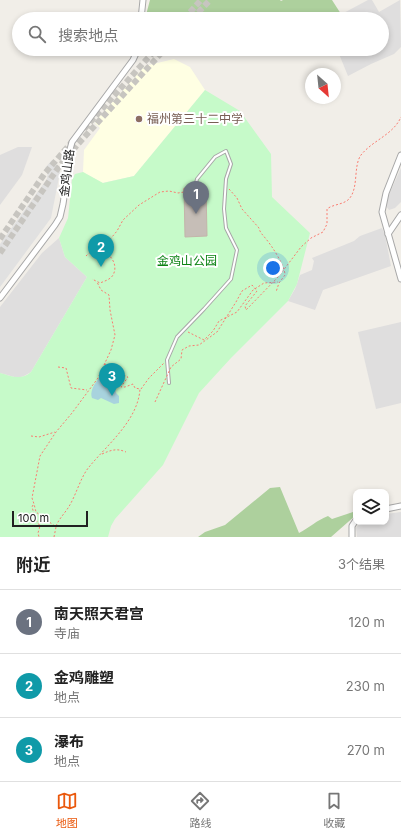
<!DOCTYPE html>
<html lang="zh">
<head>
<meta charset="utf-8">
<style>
  :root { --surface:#fff; --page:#f6f6f6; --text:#222; --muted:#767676; --line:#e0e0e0; --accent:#ea580c }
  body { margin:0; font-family:Inter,"Noto Sans SC",sans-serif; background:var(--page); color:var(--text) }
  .controls { position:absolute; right:12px; bottom:12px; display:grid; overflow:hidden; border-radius:8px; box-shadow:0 2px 6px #0003 }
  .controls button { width:36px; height:36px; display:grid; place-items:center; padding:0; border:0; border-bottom:1px solid var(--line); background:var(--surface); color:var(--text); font:20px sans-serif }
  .compass { position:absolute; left:305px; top:68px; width:36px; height:36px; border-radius:50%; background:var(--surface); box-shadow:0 2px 6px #0003; rotate:153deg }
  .scale { position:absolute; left:12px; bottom:10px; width:76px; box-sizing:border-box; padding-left:4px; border:2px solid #212121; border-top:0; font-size:11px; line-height:14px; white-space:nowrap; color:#212121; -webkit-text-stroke:3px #fff; paint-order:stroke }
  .you { position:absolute; left:273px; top:268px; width:14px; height:14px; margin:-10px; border:3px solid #fff; border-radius:50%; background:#1a73e8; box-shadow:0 0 0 6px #1a73e833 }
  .badge { display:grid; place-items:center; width:26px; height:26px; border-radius:50%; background:var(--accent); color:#fff; font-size:13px; font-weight:700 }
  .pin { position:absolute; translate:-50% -33px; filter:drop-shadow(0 1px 2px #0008) }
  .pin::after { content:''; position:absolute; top:21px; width:14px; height:12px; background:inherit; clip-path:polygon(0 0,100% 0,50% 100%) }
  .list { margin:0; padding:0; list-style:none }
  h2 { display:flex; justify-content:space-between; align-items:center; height:52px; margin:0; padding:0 16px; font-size:17px }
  h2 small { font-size:13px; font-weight:400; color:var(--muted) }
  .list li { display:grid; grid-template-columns:26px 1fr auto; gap:12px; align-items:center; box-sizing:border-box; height:64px; padding:0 16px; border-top:1px solid var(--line) }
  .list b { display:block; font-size:15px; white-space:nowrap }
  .list p { margin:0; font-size:13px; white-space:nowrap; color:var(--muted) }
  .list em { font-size:13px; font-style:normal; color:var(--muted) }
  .icon { flex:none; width:22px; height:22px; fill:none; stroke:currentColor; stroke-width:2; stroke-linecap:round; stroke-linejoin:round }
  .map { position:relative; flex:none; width:401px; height:537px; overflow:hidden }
  .search { position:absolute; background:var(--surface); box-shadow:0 2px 6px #0003; left:12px; right:12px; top:12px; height:44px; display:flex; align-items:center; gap:10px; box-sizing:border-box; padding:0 14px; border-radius:22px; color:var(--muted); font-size:15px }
  .sheet { height:244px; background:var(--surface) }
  nav { display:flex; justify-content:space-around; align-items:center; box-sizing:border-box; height:56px; border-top:1px solid var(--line); background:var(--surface); font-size:11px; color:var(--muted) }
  nav a { display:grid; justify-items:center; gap:2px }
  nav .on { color:var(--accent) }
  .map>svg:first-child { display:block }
  .residential { fill:#dfdede }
  .education { fill:#ffffe3 }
  .forest { fill:#add09d }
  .park { fill:#c6fac9 }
  .parking { fill:#e1e1e1 }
  .water { fill:#a8d3de }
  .building { fill:#c6beb7; stroke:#c3b5aa }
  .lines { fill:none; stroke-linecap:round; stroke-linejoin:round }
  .secondary-tunnel { stroke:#c7c5c0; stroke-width:6; stroke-dasharray:6 3; stroke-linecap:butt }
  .service-casing { stroke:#a8a8a8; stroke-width:4 }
  .tertiary-casing { stroke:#a8a8a8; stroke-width:7 }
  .path { stroke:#fa7c70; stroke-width:1; stroke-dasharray:2 2; stroke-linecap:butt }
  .service { stroke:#fff; stroke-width:2 }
  .tertiary { stroke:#fff; stroke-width:5 }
  .path-bridge { stroke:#fa7c70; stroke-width:1; stroke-dasharray:2 2; stroke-linecap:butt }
  .education-dot { fill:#8d6e63; stroke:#fff; stroke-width:1.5 }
  .labels { text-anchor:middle; stroke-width:4; stroke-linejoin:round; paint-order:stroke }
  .education-label { font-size:12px; fill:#785e54; stroke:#fff; text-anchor:start }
  .street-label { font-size:12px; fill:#212121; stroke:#fff }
  .park-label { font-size:12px; fill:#0c8214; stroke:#fff }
</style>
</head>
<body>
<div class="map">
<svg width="401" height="537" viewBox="0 0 401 537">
  <rect width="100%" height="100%" fill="#f1eee8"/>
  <g class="residential">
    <path d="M 368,0 L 372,0 L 379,12 L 400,0 L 401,47 L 394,54 L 371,64 L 348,76 L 337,49 L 382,49 L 382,19 L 338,19 L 338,16 Z"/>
    <path d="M 18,147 L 32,147 L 22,175 L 0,205 L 0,155 Z"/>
    <path d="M 401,168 L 401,202 L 395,208 L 389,210 L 386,206 L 386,201 Z"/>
    <path d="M 382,228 L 385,235 L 391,266 L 323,290 L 315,310 L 288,301 L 295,289 L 300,275 L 312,270 L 314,261 L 312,258 L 354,241 L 360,236 Z"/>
    <path d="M 59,238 L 65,257 L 87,277 L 31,372 L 24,376 L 18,378 L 0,373 L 0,307 L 42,253 Z"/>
    <path d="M 401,322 L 401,403 L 376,409 L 358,332 Z"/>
    <path d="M 401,512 L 401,537 L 357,537 L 356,528 L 360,522 L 386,522 L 386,514 Z"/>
  </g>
  <path class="education" d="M 174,59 L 190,67 L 205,90 L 134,176 L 102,183 L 83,172 L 84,150 L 100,128 L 95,123 L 100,116 L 145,66 Z"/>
  <g class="forest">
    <path d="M 150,0 L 280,0 L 281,1 L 283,0 L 332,0 L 341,14 L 338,16 L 338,19 L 167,19 L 162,14 L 157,19 L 152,19 L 146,15 Z"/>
    <path d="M 280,487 L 299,533 C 309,528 317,520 328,516 L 332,519 L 356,511 L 356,515 L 331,537 L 198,537 L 205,532 L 225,525 L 270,488 Z"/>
  </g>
  <path class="park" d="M 205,90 L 240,111 L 271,154 L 272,197 L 310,233 L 297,284 L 288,301 L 231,358 L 199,393 L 163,465 L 115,519 L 111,526 L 108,537 L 0,537 L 0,373 C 11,376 21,381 31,372 L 87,277 L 65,257 L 59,238 L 68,218 L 72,180 L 75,174 L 83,172 L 103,183 L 134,176 Z"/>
  <path class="parking" d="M 52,160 L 60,168 L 60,172 L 51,218 L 0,287 L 0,244 L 47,179 L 48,171 L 45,168 Z"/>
  <path class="water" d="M 115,366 L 121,368 L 115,388 L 116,393 L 119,396 L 119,403 L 114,404 L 101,398 L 98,400 L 92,398 C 88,387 105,369 115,366 Z"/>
  <path class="building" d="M 193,187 L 195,189 L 197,187 L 206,187 L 207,236 L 185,237 L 184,188 Z"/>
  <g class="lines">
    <g class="secondary-tunnel">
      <path d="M 184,19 L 201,0"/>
      <path d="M 192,19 L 210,0"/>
      <path d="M 84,129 L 156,49"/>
      <path d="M 0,239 L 45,173 L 73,141"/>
      <path d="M 0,253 L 58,168 L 78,144 L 165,49"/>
    </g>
    <defs>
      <path id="service" d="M 169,383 L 167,360 L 177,337 L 204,309 L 231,279 L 237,250 L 226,228 L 224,209 L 226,179 L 231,164 L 226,151 L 215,157 L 197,179 L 195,187"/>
      <g id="tertiary">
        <path d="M 141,19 L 143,0"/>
        <path d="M 401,155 L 386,193 L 382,212 L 401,279"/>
        <path d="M 388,234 L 401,215"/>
        <path d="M 0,298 L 55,225 L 60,217 L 63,204 L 68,171 L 69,153 L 72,142 L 133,60 L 138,49"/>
        <path d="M 386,509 L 401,506"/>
        <path d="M 352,537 L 352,526 L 356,520"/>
      </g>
    </defs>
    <use href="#service" class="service-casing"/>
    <use href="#tertiary" class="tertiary-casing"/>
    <g class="path">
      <path d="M 229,189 L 237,198 L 242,209 L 259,228 C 260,233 263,235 266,239 C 272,246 285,266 285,275 L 279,283 L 276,292"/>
      <path d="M 109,254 L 109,249 L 107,243 L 117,231 L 123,220 L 139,205 L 160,192 L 169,191 L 178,193 L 184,192 L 184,188 L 191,187"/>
      <path d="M 86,256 C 88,254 91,251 94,251 C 106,247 120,263 113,275 C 111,279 105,281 100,283 L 92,279"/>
      <path d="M 188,332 L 204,340 L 213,331 L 219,321 L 237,312 L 253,290 L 264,283 L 278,282"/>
      <path d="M 58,367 L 66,368 L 71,388 L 87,390"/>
      <path d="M 141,389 L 149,378 L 164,363"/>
      <path d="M 31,436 L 39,437 L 55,432"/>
      <path d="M 102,454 C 111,450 117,448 126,452"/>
      <path d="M 33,505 L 32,507 L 36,520 L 40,526 L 38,533 L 39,537"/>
      <path d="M 56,526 C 59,519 64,514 68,508 C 76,496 80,478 89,467 C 108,444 138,420 140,389 L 135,388 L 133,384 L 125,387 L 121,387 L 128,377 L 115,371 L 113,366 L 104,364"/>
      <path d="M 54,537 L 56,527 L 36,512 L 34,504 L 32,498 L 40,456 L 56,432 L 72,413 L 98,378 L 111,350 L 115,335 L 110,310 L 109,295 L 101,290 L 97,282"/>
    </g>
    <use href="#service" class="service"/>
    <use href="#tertiary" class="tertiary"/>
    <path class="path-bridge" d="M 155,402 L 171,367 L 181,359 L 182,350 L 189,346 L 199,345 L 217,332 L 236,302 L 242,291 L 252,285 L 257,291 L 245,306 L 246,310 L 279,276 L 301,247 L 311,238 L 323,232 L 327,224 L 327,209 C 333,204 343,205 349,199 C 359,188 353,166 361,155 C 373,140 393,135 401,117"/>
  </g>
  <circle class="education-dot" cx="139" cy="119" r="4"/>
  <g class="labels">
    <g class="education-label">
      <text x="147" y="123">福州第三十二中学</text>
    </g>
    <g class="street-label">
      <text transform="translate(67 173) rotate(-83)" y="4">金鸡山路</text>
    </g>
    <g class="park-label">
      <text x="187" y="265">金鸡山公园</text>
    </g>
  </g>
</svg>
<div class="controls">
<button><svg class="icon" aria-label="layers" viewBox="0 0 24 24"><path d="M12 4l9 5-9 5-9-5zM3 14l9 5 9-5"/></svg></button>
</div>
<svg class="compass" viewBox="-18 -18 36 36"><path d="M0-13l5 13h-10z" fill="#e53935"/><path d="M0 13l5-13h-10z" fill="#767676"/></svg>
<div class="scale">100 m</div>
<div class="you"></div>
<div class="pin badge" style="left:196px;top:214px;background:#6b7280">1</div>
<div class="pin badge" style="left:101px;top:267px;background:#0f9aa8">2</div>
<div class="pin badge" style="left:112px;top:396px;background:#0f9aa8">3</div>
<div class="search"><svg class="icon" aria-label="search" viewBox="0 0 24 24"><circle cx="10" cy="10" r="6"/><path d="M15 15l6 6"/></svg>搜索地点</div>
</div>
<section class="sheet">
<h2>附近<small>3个结果</small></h2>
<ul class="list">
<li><span class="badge" style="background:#6b7280">1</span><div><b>南天照天君宫</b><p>寺庙</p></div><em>120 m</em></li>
<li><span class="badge" style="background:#0f9aa8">2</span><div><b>金鸡雕塑</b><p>地点</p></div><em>230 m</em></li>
<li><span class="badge" style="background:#0f9aa8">3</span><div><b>瀑布</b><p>地点</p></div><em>270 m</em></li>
</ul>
</section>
<nav>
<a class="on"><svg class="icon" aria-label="map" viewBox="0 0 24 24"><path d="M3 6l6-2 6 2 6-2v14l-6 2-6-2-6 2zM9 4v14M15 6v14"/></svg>地图</a>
<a><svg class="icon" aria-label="directions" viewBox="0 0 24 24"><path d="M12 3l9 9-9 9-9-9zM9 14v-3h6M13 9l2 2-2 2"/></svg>路线</a>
<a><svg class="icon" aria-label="saved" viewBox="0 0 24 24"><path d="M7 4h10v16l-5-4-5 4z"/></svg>收藏</a>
</nav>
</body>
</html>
